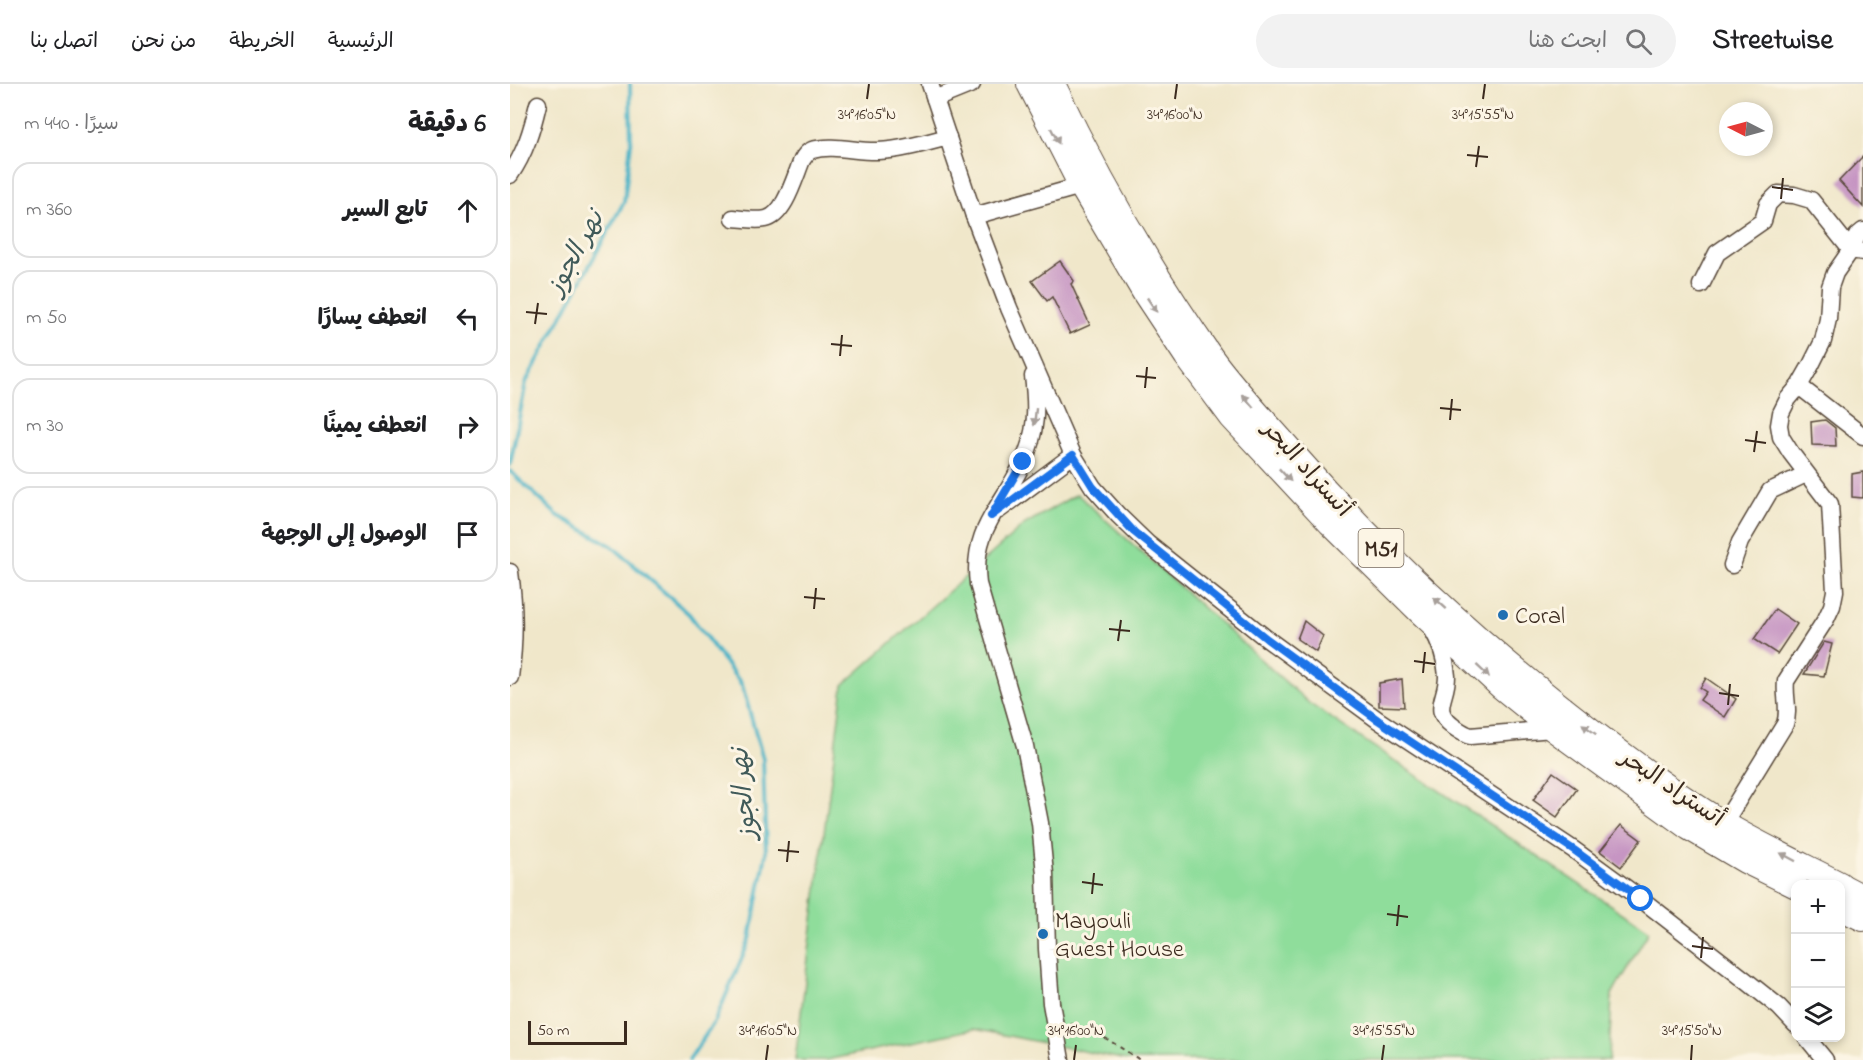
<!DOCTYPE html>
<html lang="ar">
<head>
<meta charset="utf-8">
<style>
  :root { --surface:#fff; --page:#f2f2f2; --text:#202124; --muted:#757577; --line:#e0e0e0 }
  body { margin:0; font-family:"Indie Flower","Playpen Sans Arabic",sans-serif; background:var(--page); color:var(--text); direction:rtl }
  .controls { position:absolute; right:18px; bottom:18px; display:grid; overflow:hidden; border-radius:12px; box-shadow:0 3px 9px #0003 }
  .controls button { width:54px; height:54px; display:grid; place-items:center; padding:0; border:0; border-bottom:2px solid var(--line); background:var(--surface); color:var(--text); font:30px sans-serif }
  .compass { position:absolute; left:1209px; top:18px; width:54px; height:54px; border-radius:50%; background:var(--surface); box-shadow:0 3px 9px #0003; rotate:276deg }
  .scale { position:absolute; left:18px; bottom:15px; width:99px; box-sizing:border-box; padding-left:6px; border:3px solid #3b2a1e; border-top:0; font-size:16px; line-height:21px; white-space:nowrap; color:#3b2a1e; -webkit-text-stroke:4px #fcf5e5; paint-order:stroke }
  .stop { position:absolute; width:18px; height:18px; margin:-14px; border:4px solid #1a73e8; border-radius:50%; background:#fff }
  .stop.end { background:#1a73e8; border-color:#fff; box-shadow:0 2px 6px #0008 }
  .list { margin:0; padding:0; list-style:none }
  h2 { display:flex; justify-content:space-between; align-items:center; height:78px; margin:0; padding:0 24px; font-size:26px }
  h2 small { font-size:20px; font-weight:400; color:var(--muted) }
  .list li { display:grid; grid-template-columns:39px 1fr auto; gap:18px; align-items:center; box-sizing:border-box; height:96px; margin:0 12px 12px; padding:0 12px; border:2px solid var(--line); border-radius:18px }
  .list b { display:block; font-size:22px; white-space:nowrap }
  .list em { font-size:20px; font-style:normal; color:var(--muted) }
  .icon { flex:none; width:33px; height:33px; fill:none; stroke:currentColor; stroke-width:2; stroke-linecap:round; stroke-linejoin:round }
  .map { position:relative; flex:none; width:1353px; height:976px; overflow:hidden; direction:ltr }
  header { display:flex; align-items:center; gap:36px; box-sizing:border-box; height:84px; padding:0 30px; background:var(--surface); border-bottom:2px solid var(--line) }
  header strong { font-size:28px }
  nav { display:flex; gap:33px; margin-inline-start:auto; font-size:21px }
  .search { width:420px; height:54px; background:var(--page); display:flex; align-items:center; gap:15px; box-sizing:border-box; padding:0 21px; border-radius:33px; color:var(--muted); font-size:22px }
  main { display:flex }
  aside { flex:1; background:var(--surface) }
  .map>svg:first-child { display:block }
  .green { fill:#8fdd9b; stroke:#65845c; stroke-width:1.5 }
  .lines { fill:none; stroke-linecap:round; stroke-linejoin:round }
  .stream { stroke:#4ab4c7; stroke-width:4 }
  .building { fill:#c695c3 }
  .minor-casing { stroke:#564638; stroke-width:19 }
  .highway-casing { stroke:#564638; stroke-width:26 }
  .path { stroke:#564638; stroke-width:2; stroke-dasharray:4.5 4.5; stroke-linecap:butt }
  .minor { stroke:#fff; stroke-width:16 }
  .highway { stroke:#fff; stroke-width:24 }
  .oneway { fill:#a79f9a }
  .route { stroke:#1a73e8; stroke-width:8 }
  .ticks { fill:none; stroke:#3b2a1e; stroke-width:2 }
  .poi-dot { fill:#1f6fb2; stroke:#fcf5e5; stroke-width:2 }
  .labels { text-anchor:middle; stroke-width:6; stroke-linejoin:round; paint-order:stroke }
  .shield { fill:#fcf5e5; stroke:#75675a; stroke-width:1.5 }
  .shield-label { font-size:22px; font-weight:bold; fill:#3b2a1e }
  .street-label { font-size:24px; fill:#3b2a1e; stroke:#fcf5e5 }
  .poi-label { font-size:24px; fill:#3b2a1e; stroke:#fcf5e5; text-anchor:start }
  .water-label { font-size:26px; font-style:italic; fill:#405a59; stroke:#fcf5e5 }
  .ticks-label { font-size:15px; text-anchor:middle; fill:#3b2a1e; stroke:#fcf5e5; stroke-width:6; stroke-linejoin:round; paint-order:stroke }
</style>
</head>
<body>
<header>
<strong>Streetwise</strong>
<div class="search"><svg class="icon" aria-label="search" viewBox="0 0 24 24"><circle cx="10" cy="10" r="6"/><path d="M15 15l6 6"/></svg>ابحث هنا</div>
<nav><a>الرئيسية</a><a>الخريطة</a><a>من نحن</a><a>اتصل بنا</a></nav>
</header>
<main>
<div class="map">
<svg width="1353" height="976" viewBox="0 0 1353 976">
  <rect width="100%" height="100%" fill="#fcf5e5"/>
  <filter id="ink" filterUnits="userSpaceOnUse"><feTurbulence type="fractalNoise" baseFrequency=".0167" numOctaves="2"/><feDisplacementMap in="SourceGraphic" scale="12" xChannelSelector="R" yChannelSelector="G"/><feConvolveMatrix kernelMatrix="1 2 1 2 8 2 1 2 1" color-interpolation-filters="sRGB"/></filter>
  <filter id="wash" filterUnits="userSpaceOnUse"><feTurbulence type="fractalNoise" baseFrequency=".008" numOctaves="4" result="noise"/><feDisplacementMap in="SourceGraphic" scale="24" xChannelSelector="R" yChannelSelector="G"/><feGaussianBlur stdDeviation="1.35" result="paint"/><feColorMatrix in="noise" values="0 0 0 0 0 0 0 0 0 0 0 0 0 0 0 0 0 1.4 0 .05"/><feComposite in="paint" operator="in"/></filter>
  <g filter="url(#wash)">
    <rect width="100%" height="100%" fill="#f0e7ca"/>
    <path class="green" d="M 567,410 L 800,620 L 1139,847 L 1102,910 L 1099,976 L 617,976 L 464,945 L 316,976 L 285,976 L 333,601 L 515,440 Z"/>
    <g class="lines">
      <g class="stream">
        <path d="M 0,381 L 16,298 L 114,118 L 121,59 L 120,0"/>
        <path d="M 0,387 L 47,431 L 102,462 L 179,530 L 232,601 L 253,675 L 256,770 L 240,855 L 205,937 L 179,976"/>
      </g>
    </g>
    <g id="blocks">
      <g class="building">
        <path d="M 1353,72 L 1353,123 L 1329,97 Z"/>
        <path d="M 550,177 L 564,197 L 561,200 L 580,241 L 560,250 L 542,213 L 537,217 L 522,197 Z"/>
        <path d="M 1315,336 L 1325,344 L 1326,362 L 1302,361 L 1301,338 Z"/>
        <path d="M 1353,388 L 1353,414 L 1342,413 L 1342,390 Z"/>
        <path d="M 1265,525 L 1287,540 L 1267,570 L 1244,555 Z"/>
        <path d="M 794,537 L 813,552 L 806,568 L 787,555 Z"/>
        <path d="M 1314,558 L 1322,560 L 1314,592 L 1294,590 Z"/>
        <path d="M 1196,594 L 1226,615 L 1215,633 L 1190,616 L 1196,608 L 1190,604 Z"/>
        <path d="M 892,595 L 894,623 L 869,622 L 869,599 Z"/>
        <path d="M 1043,688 L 1067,705 L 1047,733 L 1023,716 Z"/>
        <path d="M 1111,741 L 1131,756 L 1111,783 L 1090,767 Z"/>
      </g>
    </g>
  </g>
  <g filter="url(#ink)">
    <use href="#blocks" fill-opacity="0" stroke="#564638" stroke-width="1.5"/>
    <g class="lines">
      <defs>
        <g id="minor">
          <path d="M 420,0 L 464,132 L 499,224 L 563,371 L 583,403 L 608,431 L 638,460 L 757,555 L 868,636 L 1064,766 L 1131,815 L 1239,899 L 1269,923 L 1286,941"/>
          <path d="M 425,15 L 462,0"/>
          <path d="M 0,91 C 15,69 22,46 28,20"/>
          <path d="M 464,132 L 571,102"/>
          <path d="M 223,134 C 234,135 246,137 256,135 C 275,131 285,92 292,76 C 295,71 297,68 302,66 C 323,60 347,68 368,67 C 392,66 415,59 438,53"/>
          <path d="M 1191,201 L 1207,169 L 1253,137 L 1258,120 L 1268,110 L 1284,111 L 1301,116 L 1341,166 L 1347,152 L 1353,147"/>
          <path d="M 523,292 C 527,324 527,348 513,378 C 493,423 461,444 468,500 L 515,662 L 530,739 L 535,790 L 537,865 L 541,919 L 551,976"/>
          <path d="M 1289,302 L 1353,352"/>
          <path d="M 489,426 L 563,371"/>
          <path d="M 1222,481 L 1230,458 L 1260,407 L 1296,390"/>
          <path d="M 0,488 C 5,524 5,558 0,593"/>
          <path d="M 921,543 C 930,558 936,575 937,592 C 937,616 920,625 944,643 C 950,647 954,650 960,652 L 1043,645"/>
          <path d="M 1214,739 L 1275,640 C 1280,626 1274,612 1276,597 L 1316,535 L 1322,522 L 1325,507 L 1320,420 L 1281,369 L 1271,353 L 1269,341 L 1271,329 L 1278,315 L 1289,302 L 1301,281 L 1313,257 L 1318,235 L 1320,203 L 1325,189 L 1341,166 L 1353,168"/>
          <path d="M 1297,954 L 1315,976"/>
        </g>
        <g id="highway">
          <path d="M 519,0 L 571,102 L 635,210 L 676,272 L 722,334 L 820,439 L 910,528 L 991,603 L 1043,645 L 1179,744 L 1235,777 L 1286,802"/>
          <path d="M 543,0 C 588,95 641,187 701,273 C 724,305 757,339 783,369 C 862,460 951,543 1045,618 C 1099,661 1154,703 1213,739 C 1250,761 1291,780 1330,800"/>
          <path d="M 1330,801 L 1353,813"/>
          <path d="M 1330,824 L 1353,835"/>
        </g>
      </defs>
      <use href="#minor" class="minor-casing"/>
      <use href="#highway" class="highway-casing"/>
      <path class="path" d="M 561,940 L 597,955 L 630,976"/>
      <use href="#minor" class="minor"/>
      <use href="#highway" class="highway"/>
    </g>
    <defs><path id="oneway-solid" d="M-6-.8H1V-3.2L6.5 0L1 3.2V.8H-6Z" transform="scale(1.5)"/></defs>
    <g class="oneway">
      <use href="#oneway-solid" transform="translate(545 52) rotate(63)"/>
      <use href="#oneway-solid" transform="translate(642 221) rotate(56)"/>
      <use href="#oneway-solid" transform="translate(738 317) rotate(-130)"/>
      <use href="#oneway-solid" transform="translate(525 333) rotate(97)"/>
      <use href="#oneway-solid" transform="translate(775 391) rotate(47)"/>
      <use href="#oneway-solid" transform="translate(930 519) rotate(-138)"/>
      <use href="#oneway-solid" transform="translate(973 587) rotate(43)"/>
      <use href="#oneway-solid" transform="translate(1079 645) rotate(-143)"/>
      <use href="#oneway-solid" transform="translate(1278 773) rotate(-152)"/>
    </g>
  </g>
  <g class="lines" filter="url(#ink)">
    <path class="route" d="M 513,378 L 481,432 L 563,371 L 583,403 L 624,448 L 757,555 L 868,636 L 1064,766 L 1131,815"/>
  </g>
  <path class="ticks" d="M 357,15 L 359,0M 665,15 L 667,0M 973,15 L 975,0M 957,71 L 978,73M 966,83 L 969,62M 1262,103 L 1283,106M 1271,115 L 1273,94M 16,228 L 37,230M 25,240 L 28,219M 321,260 L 342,262M 330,272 L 332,251M 626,292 L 646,294M 635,304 L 637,283M 930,324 L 951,326M 940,336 L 942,315M 1235,356 L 1256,359M 1244,368 L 1247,347M 294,513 L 315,515M 304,525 L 306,504M 599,545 L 620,547M 608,557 L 611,536M 904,577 L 925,580M 913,589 L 915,568M 1209,609 L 1229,612M 1218,621 L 1220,600M 268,766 L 289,768M 277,778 L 279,757M 572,798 L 593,801M 582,810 L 584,789M 877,830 L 898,833M 887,842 L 889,821M 1182,862 L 1203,865M 1191,874 L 1193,853M 256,976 L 258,961M 564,976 L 566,961M 872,976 L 874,961M 1181,976 L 1182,961"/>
  <g class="poi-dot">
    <circle cx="993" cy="531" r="6"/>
    <circle cx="533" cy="850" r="6"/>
  </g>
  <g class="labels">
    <rect class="shield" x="848.5" y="445" width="45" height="38" rx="4.5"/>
    <g class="shield-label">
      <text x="871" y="472">M51</text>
    </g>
    <g class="street-label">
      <text transform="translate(798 384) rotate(48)" y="8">أتستراد البحر</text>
      <text transform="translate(1163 703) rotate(34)" y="8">أتستراد البحر</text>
    </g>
    <g class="poi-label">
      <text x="1005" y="539">Coral</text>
      <text x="545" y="844">Mayouli<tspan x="545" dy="28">Guest House</tspan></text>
    </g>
    <g class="water-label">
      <text transform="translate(64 168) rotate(-61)" y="9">نهر الجوز</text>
      <text transform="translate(232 710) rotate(-95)" y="9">نهر الجوز</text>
    </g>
  </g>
  <g class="ticks-label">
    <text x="357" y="35">34°16'05"N</text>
    <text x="665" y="35">34°16'00"N</text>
    <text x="973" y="35">34°15'55"N</text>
    <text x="258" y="951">34°16'05"N</text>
    <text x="566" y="951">34°16'00"N</text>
    <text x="874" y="951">34°15'55"N</text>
    <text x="1182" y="951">34°15'50"N</text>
  </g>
</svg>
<div class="controls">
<button>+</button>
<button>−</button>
<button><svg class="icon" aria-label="layers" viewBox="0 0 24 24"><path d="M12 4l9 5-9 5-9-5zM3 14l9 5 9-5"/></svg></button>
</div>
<svg class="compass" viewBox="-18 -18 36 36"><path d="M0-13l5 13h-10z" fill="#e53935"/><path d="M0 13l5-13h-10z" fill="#757577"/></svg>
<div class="scale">50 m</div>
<div class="stop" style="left:1131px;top:815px"></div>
<div class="stop end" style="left:513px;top:378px"></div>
</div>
<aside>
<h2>6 دقيقة<small>سيرًا · 440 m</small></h2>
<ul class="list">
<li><svg class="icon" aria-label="ahead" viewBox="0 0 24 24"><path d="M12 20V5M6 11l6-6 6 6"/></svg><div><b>تابع السير</b></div><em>360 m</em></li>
<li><svg class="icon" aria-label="left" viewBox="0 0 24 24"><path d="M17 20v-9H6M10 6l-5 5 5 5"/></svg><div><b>انعطف يسارًا</b></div><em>50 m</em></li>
<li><svg class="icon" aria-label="right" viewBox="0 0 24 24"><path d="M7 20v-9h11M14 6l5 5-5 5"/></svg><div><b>انعطف يمينًا</b></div><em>30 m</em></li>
<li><svg class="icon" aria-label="arrive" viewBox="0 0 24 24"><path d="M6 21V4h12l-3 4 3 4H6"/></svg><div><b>الوصول إلى الوجهة</b></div></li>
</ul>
</aside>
</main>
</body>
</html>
